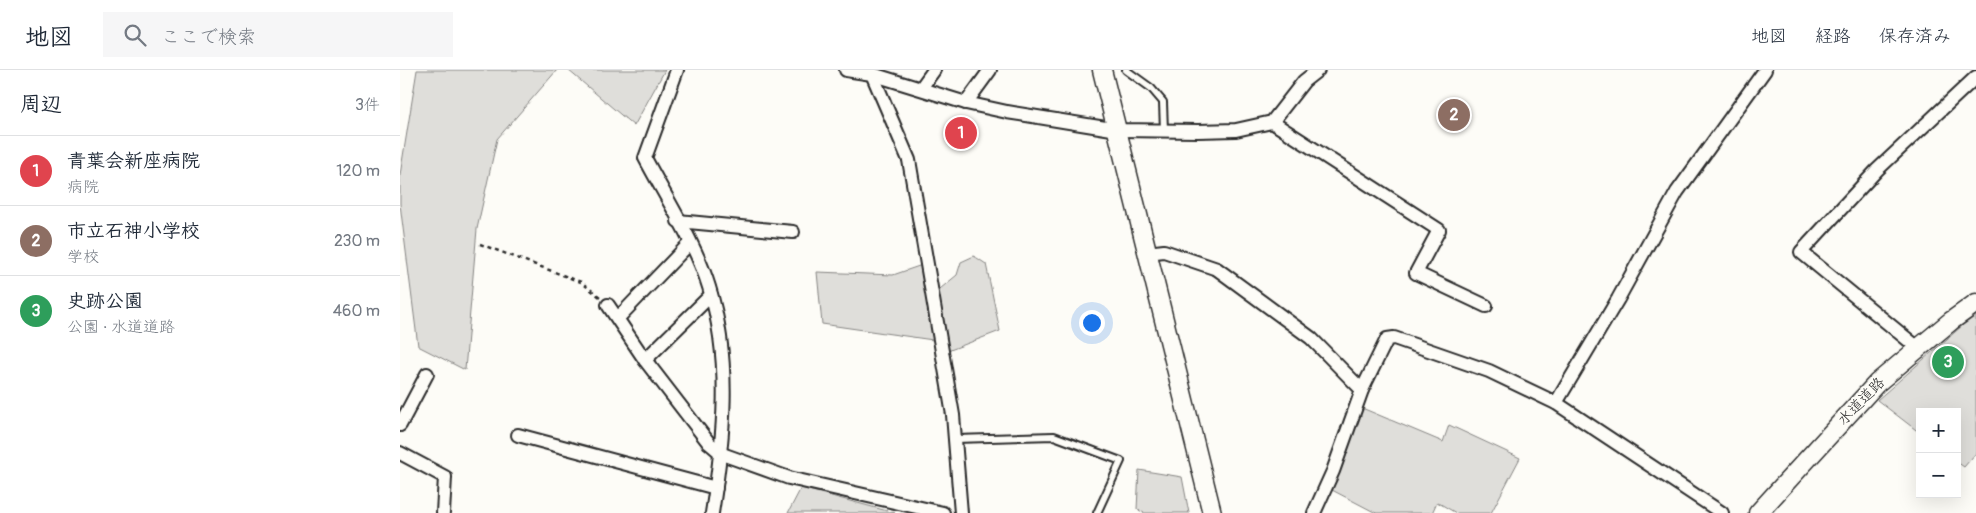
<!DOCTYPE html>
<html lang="ja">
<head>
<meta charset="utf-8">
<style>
  :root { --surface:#fff; --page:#f6f6f7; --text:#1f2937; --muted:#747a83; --line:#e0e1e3; --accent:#b45309 }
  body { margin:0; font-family:Pangolin,"Klee One",sans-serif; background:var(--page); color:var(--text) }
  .controls { position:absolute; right:15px; bottom:15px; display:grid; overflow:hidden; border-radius:0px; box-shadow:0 5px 20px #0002 }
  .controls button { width:45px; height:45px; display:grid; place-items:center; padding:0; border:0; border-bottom:1px solid var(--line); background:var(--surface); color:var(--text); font:25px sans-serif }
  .you { position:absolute; left:691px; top:252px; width:18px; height:18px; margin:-12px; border:4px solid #fff; border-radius:50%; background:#1a73e8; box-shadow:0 0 0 8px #1a73e833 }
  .badge { display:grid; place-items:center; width:32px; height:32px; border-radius:50%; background:var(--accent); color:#fff; font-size:16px; font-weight:700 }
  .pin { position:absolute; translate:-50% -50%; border:2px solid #fff; box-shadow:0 1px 5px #0006 }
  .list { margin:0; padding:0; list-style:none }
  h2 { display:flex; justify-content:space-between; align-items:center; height:65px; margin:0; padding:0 20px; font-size:21px }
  h2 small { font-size:16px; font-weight:400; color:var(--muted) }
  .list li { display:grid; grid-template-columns:32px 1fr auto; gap:15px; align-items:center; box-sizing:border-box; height:70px; padding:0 20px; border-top:1px solid var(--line) }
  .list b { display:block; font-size:19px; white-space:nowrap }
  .list p { margin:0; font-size:16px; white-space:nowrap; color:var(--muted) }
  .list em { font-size:16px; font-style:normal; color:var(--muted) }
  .icon { flex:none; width:28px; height:28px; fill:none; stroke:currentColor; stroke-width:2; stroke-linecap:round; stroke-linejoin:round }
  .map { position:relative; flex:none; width:1576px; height:443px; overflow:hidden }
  header { display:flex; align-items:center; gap:30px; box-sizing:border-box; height:70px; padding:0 25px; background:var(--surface); border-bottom:1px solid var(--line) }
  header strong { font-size:24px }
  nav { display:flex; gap:28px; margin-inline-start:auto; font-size:18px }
  .search { width:350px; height:45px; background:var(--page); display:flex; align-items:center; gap:12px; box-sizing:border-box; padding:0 18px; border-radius:0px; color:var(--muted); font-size:19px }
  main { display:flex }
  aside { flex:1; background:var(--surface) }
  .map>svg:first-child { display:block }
  .green { fill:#dfdeda; stroke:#858482 }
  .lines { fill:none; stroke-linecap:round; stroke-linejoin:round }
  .lane-casing { stroke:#2b2b2b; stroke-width:10 }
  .street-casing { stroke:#2b2b2b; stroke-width:16 }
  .secondary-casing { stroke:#2b2b2b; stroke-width:21 }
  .path { stroke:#2b2b2b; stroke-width:2.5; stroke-dasharray:4 4; stroke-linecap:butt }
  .lane { stroke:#fdfcf7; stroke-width:6 }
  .street { stroke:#fdfcf7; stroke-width:12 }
  .secondary { stroke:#fdfcf7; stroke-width:18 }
  .labels { text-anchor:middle; stroke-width:4; stroke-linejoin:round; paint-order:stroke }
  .street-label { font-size:15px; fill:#2b2b2b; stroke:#fdfcf7 }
</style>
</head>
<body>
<header>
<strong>地図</strong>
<div class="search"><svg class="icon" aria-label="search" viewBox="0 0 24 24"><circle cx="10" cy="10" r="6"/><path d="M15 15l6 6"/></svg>ここで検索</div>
<nav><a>地図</a><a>経路</a><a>保存済み</a></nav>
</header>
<main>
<aside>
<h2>周辺<small>3件</small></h2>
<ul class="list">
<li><span class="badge" style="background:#e0444e">1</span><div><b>青葉会新座病院</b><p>病院</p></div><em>120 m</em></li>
<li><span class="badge" style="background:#8d6e63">2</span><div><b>市立石神小学校</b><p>学校</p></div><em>230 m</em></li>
<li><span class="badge" style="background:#2e9e5b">3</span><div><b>史跡公園</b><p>公園 · 水道道路</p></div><em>460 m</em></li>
</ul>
</aside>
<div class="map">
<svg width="1576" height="443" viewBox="0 0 1576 443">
  <rect width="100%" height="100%" fill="#fdfcf7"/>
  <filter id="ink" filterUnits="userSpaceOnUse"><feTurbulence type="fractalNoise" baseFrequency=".02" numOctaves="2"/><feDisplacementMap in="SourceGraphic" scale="10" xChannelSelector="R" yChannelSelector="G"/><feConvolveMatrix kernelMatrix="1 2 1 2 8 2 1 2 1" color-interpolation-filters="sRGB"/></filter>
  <g filter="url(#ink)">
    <g class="green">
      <path d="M 17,0 L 157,0 L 97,69 L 77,159 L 65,300 L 18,276 L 0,134 L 0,105 Z"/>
      <path d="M 168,0 L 265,0 L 234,56 Z"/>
      <path d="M 574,186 L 586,194 L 600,261 L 545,282 L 535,223 L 557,205 L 561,192 Z"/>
      <path d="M 522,195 L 533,270 L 422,254 L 417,202 L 493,205 Z"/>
      <path d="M 1576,246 L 1576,383 L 1564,397 L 1557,392 L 1557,342 L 1520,342 L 1520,363 L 1477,330 L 1563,255 Z"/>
      <path d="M 962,338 L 1043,372 L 1049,355 L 1120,388 L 1091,443 L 1056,443 L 1037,432 L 1032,443 L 976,443 L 932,420 Z"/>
      <path d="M 739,400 L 782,407 L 789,443 L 744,443 L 737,439 Z"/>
      <path d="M 401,418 L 495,443 L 388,443 Z"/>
    </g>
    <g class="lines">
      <defs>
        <g id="lane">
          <path d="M 726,0 L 751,18 L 763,32 L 764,61"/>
          <path d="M 555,369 L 654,366 L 721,391 L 697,443"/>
        </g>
        <g id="street">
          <path d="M 277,0 L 245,88 C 266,128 296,174 309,217 C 332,291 324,368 312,443"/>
          <path d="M 446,0 L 472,4 L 566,33 L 607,42 L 718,60 L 798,61 L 836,60 L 872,52 L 904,11 L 918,0"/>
          <path d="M 472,4 L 509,90 L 553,345 L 561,443"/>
          <path d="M 521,18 L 534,0"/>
          <path d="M 566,33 L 590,0"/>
          <path d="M 872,52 L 1039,160 L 1016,203 L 1086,236"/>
          <path d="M 278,151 L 393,162"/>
          <path d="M 747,183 L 764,181 L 817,199 L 911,268 L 962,320"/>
          <path d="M 208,235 L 245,290 L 309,373 L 322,384 L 389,408 L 543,443"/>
          <path d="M 218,248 L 290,173"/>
          <path d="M 1518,278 L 1401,182 L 1477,100 L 1576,7"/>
          <path d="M 245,290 L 311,225"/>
          <path d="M 1156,333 L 1218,229 L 1277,122 L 1365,0"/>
          <path d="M 0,355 L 27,304"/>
          <path d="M 118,365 L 316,418"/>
          <path d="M 0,383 L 45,407 L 43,443"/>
          <path d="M 914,443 L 933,401 L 962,320 L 987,269 L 994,268 L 1089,301 L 1156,333 L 1322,443"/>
        </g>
        <g id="secondary">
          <path d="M 702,0 L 812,443"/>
          <path d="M 1358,443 L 1477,313 L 1551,251 L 1576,233"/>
        </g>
      </defs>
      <use href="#lane" class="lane-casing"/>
      <use href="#street" class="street-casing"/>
      <use href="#secondary" class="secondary-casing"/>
      <path class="path" d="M 80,174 L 181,212 L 200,227"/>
      <use href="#lane" class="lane"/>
      <use href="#street" class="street"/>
      <use href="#secondary" class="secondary"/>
    </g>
  </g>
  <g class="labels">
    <g class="street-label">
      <text transform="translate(1461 331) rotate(-46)" y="5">水道道路</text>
    </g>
  </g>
</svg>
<div class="controls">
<button>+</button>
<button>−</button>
</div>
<div class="you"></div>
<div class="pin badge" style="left:561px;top:63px;background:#e0444e">1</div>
<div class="pin badge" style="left:1054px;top:45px;background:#8d6e63">2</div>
<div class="pin badge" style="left:1548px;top:292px;background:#2e9e5b">3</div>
</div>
</main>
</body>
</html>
